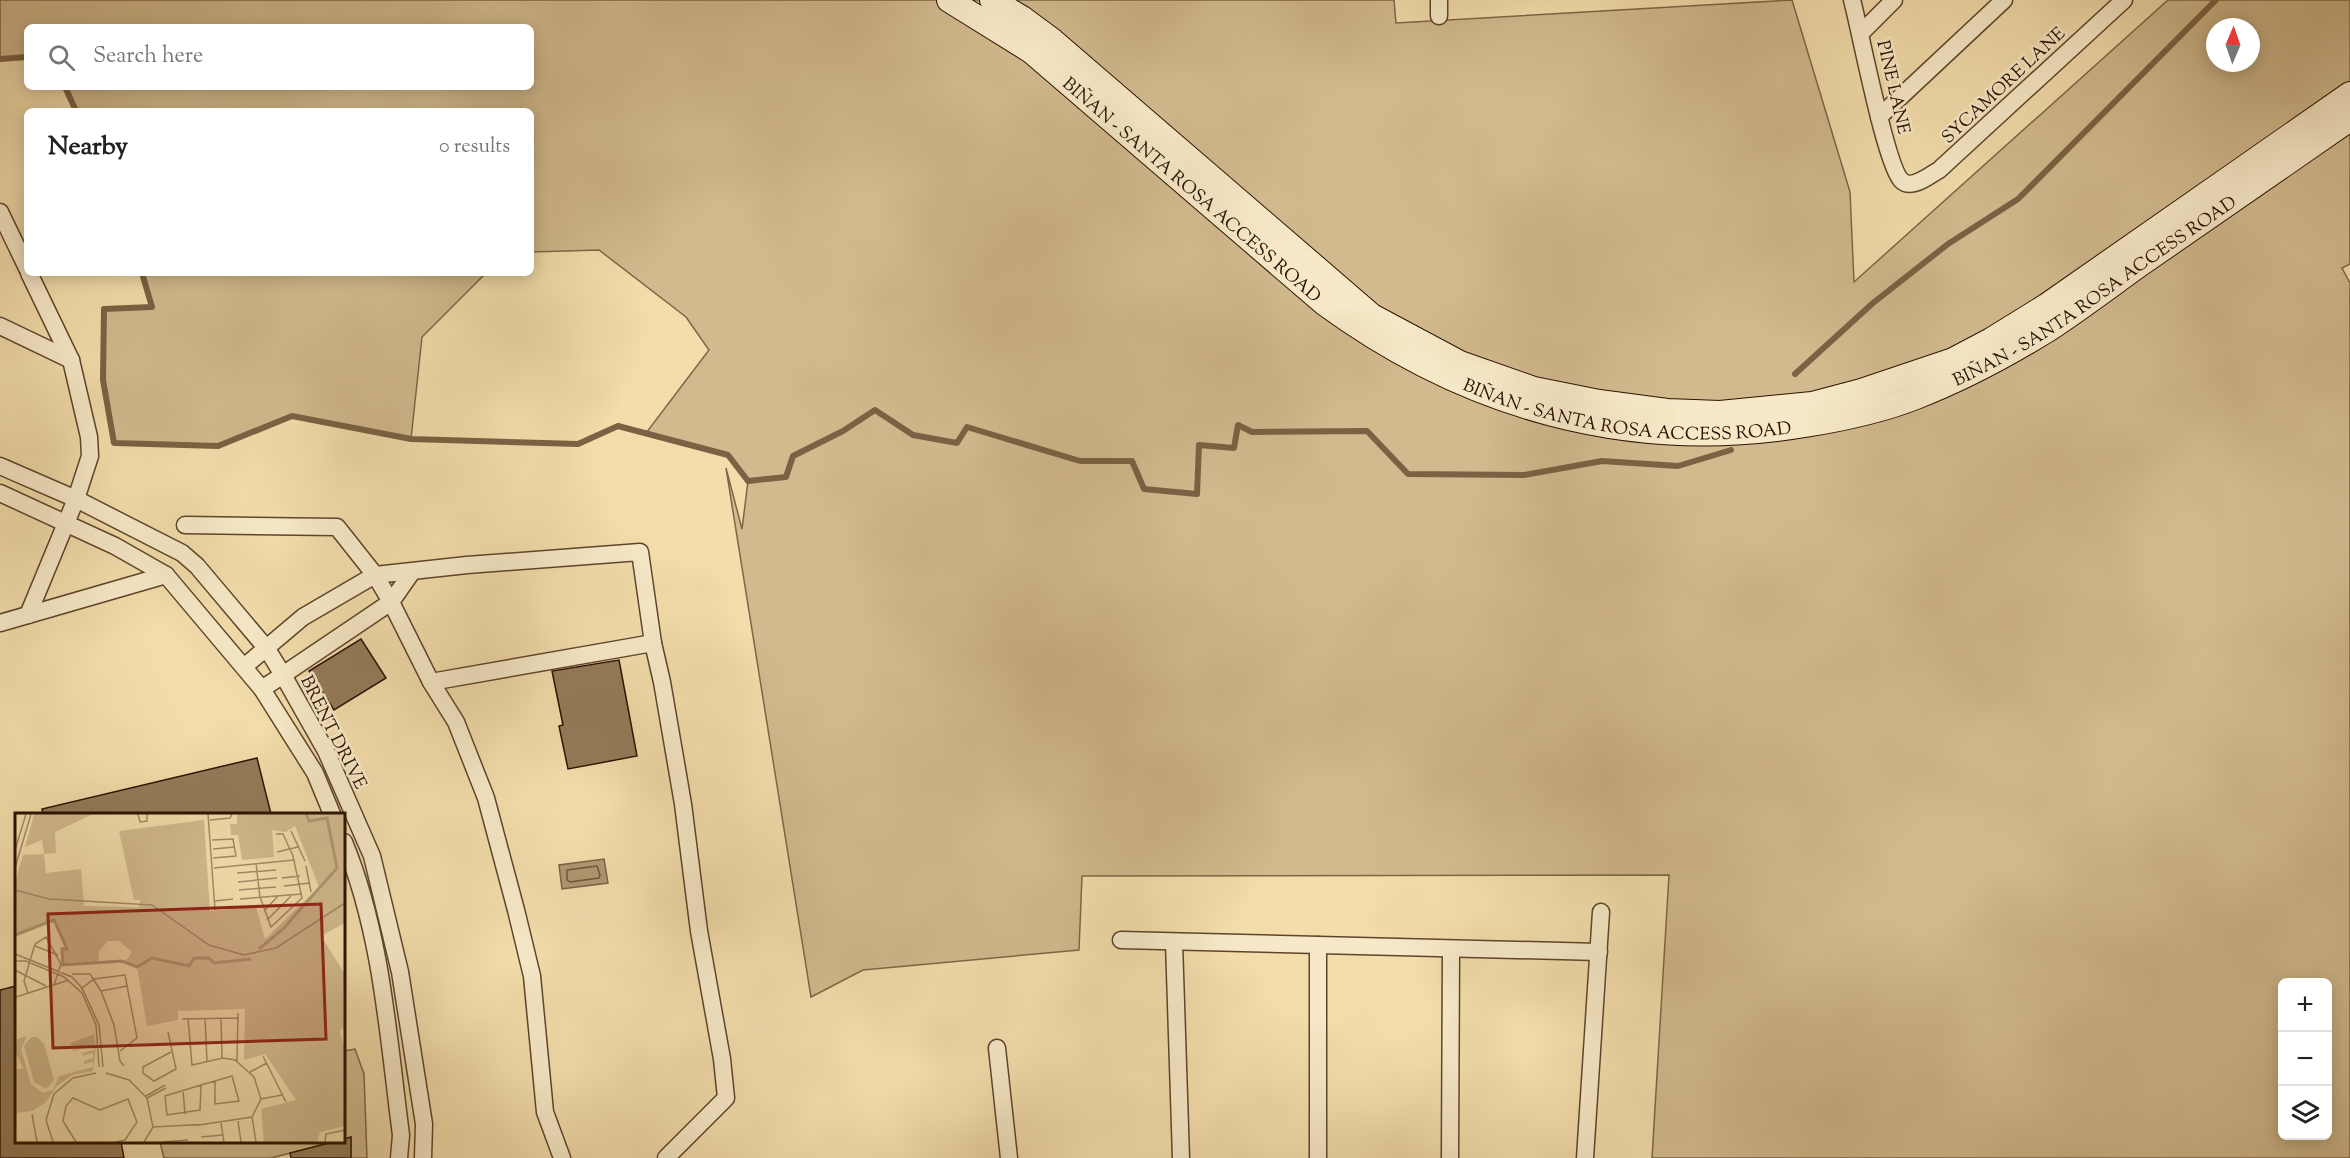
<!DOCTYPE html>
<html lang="en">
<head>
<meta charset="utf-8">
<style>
  :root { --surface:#fff; --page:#f2f2f2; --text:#222; --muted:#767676; --line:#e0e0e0 }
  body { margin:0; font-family:"Sorts Mill Goudy",serif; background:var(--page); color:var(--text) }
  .controls { position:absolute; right:18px; bottom:18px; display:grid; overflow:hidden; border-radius:9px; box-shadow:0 3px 15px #0003 }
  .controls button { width:54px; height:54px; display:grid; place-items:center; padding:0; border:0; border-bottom:2px solid var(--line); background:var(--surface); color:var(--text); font:30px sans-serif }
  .compass { position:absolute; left:2206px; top:18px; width:54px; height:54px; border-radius:50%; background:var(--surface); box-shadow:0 3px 15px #0003; rotate:2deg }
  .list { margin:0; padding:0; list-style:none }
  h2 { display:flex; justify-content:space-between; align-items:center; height:78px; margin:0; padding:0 24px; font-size:26px }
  h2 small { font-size:20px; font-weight:400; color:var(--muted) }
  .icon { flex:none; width:33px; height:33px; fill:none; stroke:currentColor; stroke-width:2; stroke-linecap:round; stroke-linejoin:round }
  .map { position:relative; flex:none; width:2350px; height:1158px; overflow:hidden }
  .search { position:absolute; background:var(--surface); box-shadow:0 3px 15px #0003; left:24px; top:24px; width:510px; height:66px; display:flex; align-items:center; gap:15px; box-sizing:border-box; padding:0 21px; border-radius:9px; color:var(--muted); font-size:22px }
  .panel { position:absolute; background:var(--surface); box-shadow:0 3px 15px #0003; left:24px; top:108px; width:510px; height:168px; border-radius:9px }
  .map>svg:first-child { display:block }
  .green { fill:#d1ba8e; stroke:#7f6647; stroke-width:1.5; fill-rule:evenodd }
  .water { fill:#af9871; stroke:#7b6244; stroke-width:1.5 }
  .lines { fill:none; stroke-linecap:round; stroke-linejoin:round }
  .shore { stroke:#6e5438; stroke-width:1.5 }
  .stream { stroke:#7b6244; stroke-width:6 }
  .building { fill:#937b59; stroke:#2d1100; stroke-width:1.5 }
  .minor-casing { stroke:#5e442b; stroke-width:19 }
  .secondary-casing { stroke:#2d1100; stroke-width:26 }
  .minor { stroke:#f7e9c8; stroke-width:16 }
  .secondary { stroke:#f7e9c8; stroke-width:24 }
  .labels { text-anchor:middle; stroke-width:5; stroke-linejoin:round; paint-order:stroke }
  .street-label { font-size:18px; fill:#2d1100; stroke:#f7e9c8 }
  .inset-river { fill:none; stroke:#af9871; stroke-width:3 }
  .inset-road { fill:none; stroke:#a38b67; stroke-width:1.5 }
  .view { fill:#8f2418; fill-opacity:0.15; stroke:#8f2418; stroke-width:3 }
  .inset-edge { fill:none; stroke:#2d1100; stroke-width:3 }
</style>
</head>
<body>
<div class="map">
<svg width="2350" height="1158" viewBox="0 0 2350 1158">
  <rect width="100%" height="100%" fill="#f2ddab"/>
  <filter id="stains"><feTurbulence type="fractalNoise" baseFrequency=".00333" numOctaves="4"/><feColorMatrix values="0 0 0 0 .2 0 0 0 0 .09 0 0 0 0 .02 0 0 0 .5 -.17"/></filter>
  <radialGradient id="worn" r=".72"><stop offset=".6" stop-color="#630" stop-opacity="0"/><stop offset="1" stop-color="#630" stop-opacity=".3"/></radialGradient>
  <g class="green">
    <path d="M 0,0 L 1394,0 L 1396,23 L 1792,0 L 1850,192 L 1854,282 L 2168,0 L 2350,0 L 2350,264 L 2342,268 L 2350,283 L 2350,1158 L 1652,1158 L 1669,875 L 1082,876 L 1079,950 L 863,970 L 811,997 L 726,468 L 742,529 L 748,481 L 728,455 L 646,433 L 709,350 L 686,317 L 599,250 L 531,252 L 531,111 L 77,111 L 65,87 L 531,87 L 531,27 L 27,27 L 27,57 L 0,59 ZM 2215,27 L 2251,27 L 2251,63 L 2215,63 ZM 2282,982 L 2328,982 L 2328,1136 L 2282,1136 Z"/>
    <path d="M 142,273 L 486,273 L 422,337 L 411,439 L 292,416 L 218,446 L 114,443 L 103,380 L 104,309 L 151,306 Z"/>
    <path d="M 355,1049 L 364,1074 L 367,1158 L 351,1158 L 351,1137 L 344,1139 L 344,1051 Z"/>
    <path d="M 160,1142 L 333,1142 L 271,1158 L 164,1158 Z"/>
  </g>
  <path class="water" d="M 604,859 L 608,883 L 562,889 L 559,865 Z"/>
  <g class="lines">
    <path class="shore" d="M 597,866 L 600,875 L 599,878 L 570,882 L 567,880 L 567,870 Z"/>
    <g class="stream">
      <path d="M 0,59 L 27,57"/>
      <path d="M 65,87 L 76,111"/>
      <path d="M 142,273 L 152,307 L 104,309 L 103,380 L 114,443 L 218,446 L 292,416 L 411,439 L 578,444 L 618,426 L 728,455 L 748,481 L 786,477 L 793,456 L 843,431 L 875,410 L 913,435 L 957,443 L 967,427 L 1080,461 L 1132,461 L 1144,489 L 1197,494 L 1199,445 L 1234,448 L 1238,425 L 1252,432 L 1367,431 L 1408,474 L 1524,475 L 1602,461 L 1678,466 L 1731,450"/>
      <path d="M 1795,374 L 1873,303 L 1948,244 L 2018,199 L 2216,0"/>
    </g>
  </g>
  <g class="building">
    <path d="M 361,639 L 386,678 L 334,710 L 309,671 Z"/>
    <path d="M 619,660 L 637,756 L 568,769 L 559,726 L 563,725 L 552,671 Z"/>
    <path d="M 257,758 L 271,814 L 43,814 L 42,809 Z"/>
    <path d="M 16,986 L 16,1142 L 121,1142 L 124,1158 L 0,1158 L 0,990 Z"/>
    <path d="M 351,1137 L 351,1158 L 291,1158 L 290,1153 L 333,1142 L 344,1142 L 344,1139 Z"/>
  </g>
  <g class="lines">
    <defs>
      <g id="minor">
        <path d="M 1852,0 C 1860,29 1886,168 1902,181 C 1912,190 1930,175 1939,170 L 2124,0"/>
        <path d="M 1439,16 L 1439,0"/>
        <path d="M 1861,33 L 1894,0"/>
        <path d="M 1879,117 L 2004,0"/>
        <path d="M 0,212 L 27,268"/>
        <path d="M 0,326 L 71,360"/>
        <path d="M 0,466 L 76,499 L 182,553 L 197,566 L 267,649 L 283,675 L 326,751 L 372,856 L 400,972 L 424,1124 L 423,1158"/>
        <path d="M 0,493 L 115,546 L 166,575 L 262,689 L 315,773 L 332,814"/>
        <path d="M 185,525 L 337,527 L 375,575 L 391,602 L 431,682"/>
        <path d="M 28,615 L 76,499 L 90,456 L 89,437 L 71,360 L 29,273"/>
        <path d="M 0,623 L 166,575"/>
        <path d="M 245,666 L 303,617 L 375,575 L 467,565 L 640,552 L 653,643 L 662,682 L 683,804 L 699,931 L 722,1059 L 726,1098 L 666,1158"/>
        <path d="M 262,689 L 391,602 L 412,572"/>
        <path d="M 344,842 C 382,934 388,1036 401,1135 L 399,1158"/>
        <path d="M 1121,940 L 1599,952"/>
        <path d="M 1174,942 L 1181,1158"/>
        <path d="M 997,1048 L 1009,1158"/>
        <path d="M 562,1158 L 545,1112 L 532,976 L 516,910 L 486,798 L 456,722 L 431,682 L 653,643"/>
        <path d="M 1318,1158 L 1318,945"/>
        <path d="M 1450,1158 L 1451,949"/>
        <path d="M 1585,1158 L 1601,912"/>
      </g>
      <g id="secondary">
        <path id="s1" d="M 949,0 L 1031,51 L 1324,303 C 1466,407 1630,454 1805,425 C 1842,419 1881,411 1916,397 C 1962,379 2007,355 2049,329 C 2081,308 2111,285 2142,263 C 2212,215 2281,167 2350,119"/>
        <path d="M 992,0 L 1022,18 L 1053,41 L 1372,316 L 1460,363 L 1534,389 L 1599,402 L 1667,411 L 1720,413 L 1812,404 L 1861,391 L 1953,360 L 1991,340 L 2046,306 L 2350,94"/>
      </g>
    </defs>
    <use href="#minor" class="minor-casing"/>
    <use href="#secondary" class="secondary-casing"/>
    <use href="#minor" class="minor"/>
    <use href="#secondary" class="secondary"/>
  </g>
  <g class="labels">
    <g class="street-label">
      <text transform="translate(2003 85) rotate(-43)" y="6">SYCAMORE LANE</text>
      <text transform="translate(1894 87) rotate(77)" y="6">PINE LANE</text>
      <text dy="6" stroke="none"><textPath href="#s1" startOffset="309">BIÑAN - SANTA ROSA ACCESS ROAD</textPath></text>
      <text dy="6" stroke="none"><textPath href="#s1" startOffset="1316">BIÑAN - SANTA ROSA ACCESS ROAD</textPath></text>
      <text dy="6" stroke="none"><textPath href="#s1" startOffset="812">BIÑAN - SANTA ROSA ACCESS ROAD</textPath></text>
      <text transform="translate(334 732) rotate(63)" y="6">BRENT DRIVE</text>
    </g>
  </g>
  <g transform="translate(15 813)">
    <rect width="330" height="330" fill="#f2ddab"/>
    <path d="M 19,1 L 78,1 L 40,19 L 41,40 L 29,41 L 31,60 L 66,56 L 69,93 L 124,94 L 125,87 L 119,87 L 104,18 L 189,7 L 195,98 L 241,94 L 250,126 L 304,74 L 280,13 L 271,19 L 257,17 L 259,44 L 227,47 L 223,22 L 216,22 L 215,11 L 222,11 L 222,1 L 330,1 L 330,110 L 306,123 L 330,161 L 330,213 L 325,218 L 330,236 L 330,313 L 305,319 L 302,329 L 249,329 L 246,296 L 281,287 L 250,241 L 229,247 L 230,196 L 163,198 L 163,207 L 132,213 L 122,154 L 110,149 L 117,139 L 104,128 L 93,128 L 84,138 L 83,150 L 48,152 L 47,136 L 52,135 L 39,107 L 0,122 L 0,70 L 8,42 L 29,41 L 27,27 L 10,34 ZM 79,221 L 81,234 L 78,258 L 57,262 L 42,273 L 30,290 L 17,298 L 0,300 L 0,257 L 8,255 L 0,238 L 2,226 L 12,223 L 6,236 L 16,271 L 28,280 L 39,276 L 44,263 L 78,254 L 78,249 L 69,251 L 69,248 L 78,245 L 78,240 L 68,243 L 67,240 L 79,237 L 79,232 L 58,238 L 56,230 ZM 16,224 L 22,224 L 29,231 L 39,267 L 31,276 L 19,269 L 9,233 Z" fill="#d1ba8e"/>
    <path class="inset-river" d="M 0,122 L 39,107 L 52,136 L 47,136 L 48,152 L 107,148 L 122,154 L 137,145 L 174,153 L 179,145 L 194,145 L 199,150 L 236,146M 244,136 L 268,116 L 322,55 L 312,5 L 294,8 L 291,1"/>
    <path class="inset-road" d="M 123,1 L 125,9 L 132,8 L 132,1M 193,1 L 200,97M 195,7 L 215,5 L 217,1M 276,18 L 290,48M 197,27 L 218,26 L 221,43 L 198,45M 198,36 L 220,34M 0,37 L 11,1M 262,39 L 283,34M 241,50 L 245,84 L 256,114 L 287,85 L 278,43 L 268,21 L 261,21M 291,53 L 296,79M 0,55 L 16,1M 199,55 L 279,47M 222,60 L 261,57M 267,65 L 285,63M 223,69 L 262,65M 269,73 L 295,70M 0,77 L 34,86 L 137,92 L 194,132 L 229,142 L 261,135 L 330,90M 224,77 L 261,74M 225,86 L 287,81M 200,88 L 218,86M 250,97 L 263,83M 252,107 L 276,83M 20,133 L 43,142M 0,141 L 57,164 L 67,175 L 84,212 L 88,254M 0,148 L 11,148 L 49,164 L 67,180 L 81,212 L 84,254M 0,157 L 31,173M 57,161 L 75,161 L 86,178M 66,176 L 79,166 L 110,162 L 122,225 L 105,238M 13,180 L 9,168 L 20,131 L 31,124 L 46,151 L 39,172M 1,184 L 54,167M 173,205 L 177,252 L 208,245 L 220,247 L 239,264 L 246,286 L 237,304 L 184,312M 190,205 L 192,248M 206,205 L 207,245M 167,206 L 223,205M 153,219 L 161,256 L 139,268 L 128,260 L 128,254 L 156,239M 248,243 L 271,289M 222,248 L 223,200M 109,253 L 105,248 L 99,212 L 86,178 L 112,173M 235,259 L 252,250M 91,260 L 114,267 L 132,285 L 138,314 L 129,329M 186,272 L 185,297 L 152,302 L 150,283 L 186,272 L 200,268 L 217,263 L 224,288 L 200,291 L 200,268M 168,277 L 170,301M 131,283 L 150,272M 132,285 L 151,275M 246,286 L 267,282M 17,301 L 22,329M 237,304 L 241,329M 223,308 L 226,329M 206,310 L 209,329M 138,314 L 194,311M 186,324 L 208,322M 38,329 L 31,307 L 39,281 L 58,265 L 81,260M 61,329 L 48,308 L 51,293 L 58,285 L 85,297 L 113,286 L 122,309 L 110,327 L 101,329M 148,329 L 173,327M 310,329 L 311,321 L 330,317"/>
    <path class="view" d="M 306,91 L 311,226 L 38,235 L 33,101 Z"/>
    <rect width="330" height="330" class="inset-edge"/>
  </g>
  <rect width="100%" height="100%" filter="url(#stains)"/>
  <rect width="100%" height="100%" fill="url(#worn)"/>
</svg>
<div class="controls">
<button>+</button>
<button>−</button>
<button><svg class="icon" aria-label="layers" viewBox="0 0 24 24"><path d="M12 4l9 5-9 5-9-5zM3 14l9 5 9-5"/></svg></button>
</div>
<svg class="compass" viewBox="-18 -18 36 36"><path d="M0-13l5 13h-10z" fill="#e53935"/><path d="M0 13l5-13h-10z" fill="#767676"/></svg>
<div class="search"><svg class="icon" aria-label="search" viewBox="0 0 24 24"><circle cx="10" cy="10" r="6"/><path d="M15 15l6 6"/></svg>Search here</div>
<section class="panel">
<h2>Nearby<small>0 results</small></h2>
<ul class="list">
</ul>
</section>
</div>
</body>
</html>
